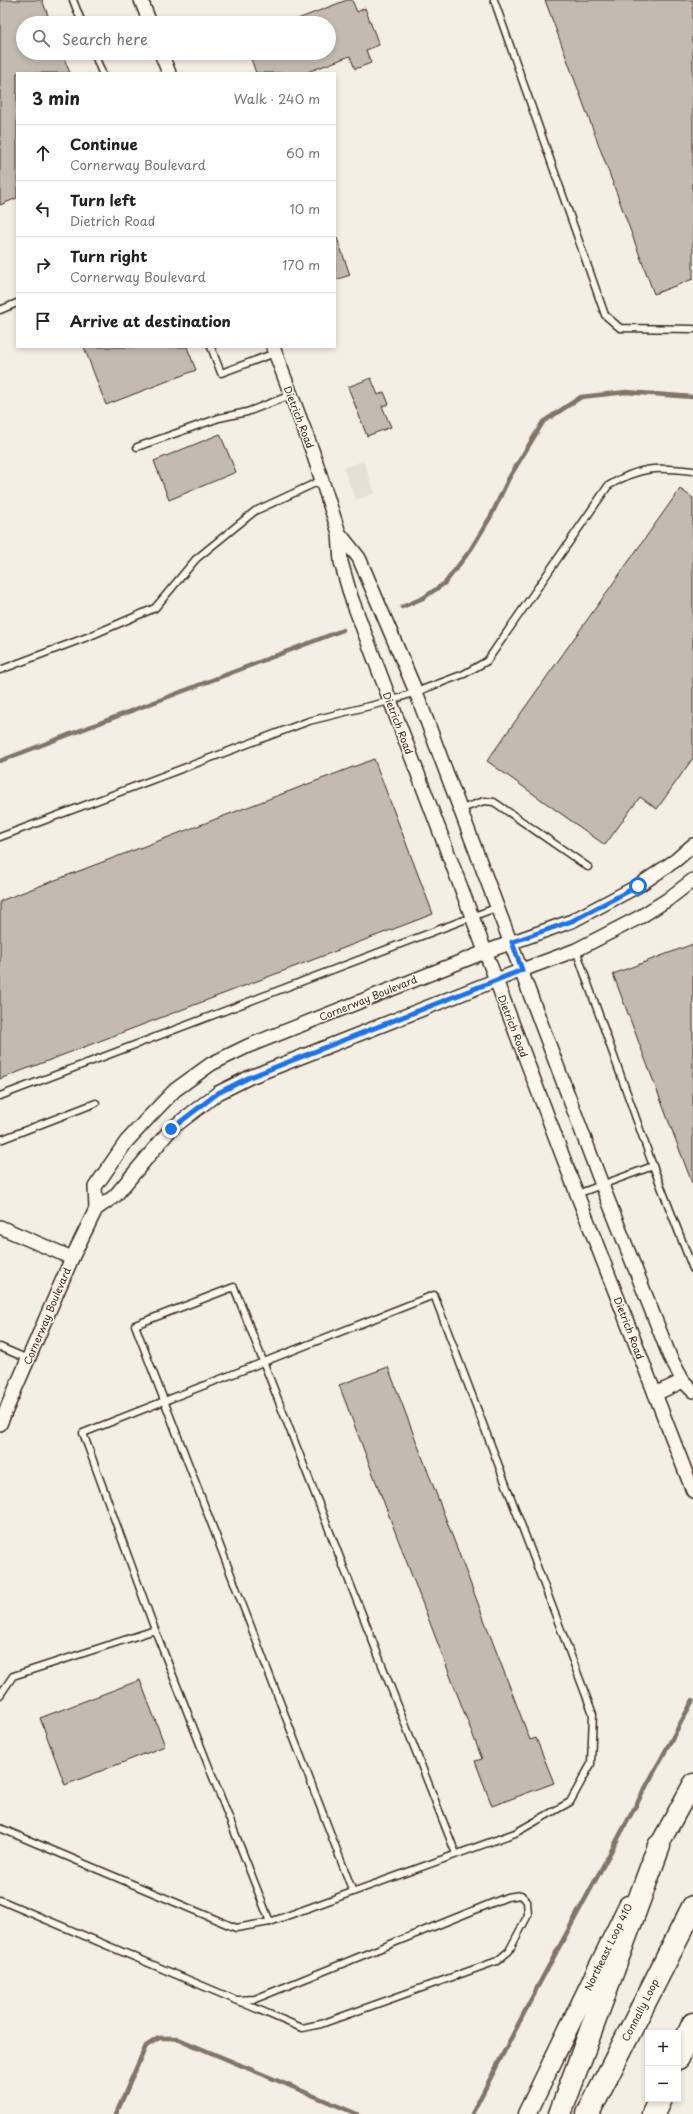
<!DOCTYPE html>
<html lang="en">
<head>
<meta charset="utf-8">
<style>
  :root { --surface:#fff; --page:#f2f2f2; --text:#202124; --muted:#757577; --line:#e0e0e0 }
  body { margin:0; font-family:"Playpen Sans",sans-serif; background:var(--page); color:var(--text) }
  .controls { position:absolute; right:12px; bottom:12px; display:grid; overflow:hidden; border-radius:0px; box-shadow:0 2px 6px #0003 }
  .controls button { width:36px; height:36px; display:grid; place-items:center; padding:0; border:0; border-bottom:1px solid var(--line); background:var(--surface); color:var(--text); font:20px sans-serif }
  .stop { position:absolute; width:12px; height:12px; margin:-9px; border:3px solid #1a73e8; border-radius:50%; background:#fff }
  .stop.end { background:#1a73e8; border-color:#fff; box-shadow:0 1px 4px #0008 }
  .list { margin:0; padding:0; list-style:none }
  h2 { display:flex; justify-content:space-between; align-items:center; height:52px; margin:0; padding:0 16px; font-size:17px }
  h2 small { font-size:13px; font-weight:400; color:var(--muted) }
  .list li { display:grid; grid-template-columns:26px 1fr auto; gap:12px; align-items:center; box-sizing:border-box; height:56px; padding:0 16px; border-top:1px solid var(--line) }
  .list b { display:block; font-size:15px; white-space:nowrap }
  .list p { margin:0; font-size:13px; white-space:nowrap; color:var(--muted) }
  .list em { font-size:13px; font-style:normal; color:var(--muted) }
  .icon { flex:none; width:22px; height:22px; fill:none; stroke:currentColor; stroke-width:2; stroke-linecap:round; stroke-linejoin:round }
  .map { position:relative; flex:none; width:693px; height:2114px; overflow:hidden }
  .search { position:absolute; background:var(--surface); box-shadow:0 2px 6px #0003; left:16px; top:16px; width:320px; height:44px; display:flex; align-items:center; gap:10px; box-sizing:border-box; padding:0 14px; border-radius:22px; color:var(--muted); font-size:15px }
  .panel { position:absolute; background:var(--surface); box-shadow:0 2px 6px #0003; left:16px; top:72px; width:320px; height:276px; border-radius:0px }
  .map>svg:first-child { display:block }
  .built { fill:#e5dfd4 }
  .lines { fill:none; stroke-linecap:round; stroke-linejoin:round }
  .stream { stroke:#817468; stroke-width:4.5 }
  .building { fill:#c3bbb0; stroke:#3b2a1e }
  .lane-casing { stroke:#3b2a1e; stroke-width:9 }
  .street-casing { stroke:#3b2a1e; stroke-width:16 }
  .secondary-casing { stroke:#3b2a1e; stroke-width:21 }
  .highway-casing { stroke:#3b2a1e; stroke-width:25 }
  .lane { stroke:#fbf7ec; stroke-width:6 }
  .street { stroke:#fbf7ec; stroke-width:13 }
  .secondary { stroke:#fbf7ec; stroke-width:18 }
  .highway { stroke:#fbf7ec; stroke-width:22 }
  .route { stroke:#1a73e8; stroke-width:5 }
  .labels { text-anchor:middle; stroke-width:3; stroke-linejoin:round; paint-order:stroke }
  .street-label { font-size:10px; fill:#3b2a1e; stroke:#fbf7ec }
</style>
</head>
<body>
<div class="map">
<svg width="693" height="2114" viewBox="0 0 693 2114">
  <rect width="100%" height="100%" fill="#f3efe4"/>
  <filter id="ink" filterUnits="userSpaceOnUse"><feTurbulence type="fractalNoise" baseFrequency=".025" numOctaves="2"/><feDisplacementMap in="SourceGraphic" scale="8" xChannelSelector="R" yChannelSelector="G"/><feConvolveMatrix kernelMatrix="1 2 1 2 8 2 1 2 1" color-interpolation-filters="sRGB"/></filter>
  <g filter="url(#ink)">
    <path class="built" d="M 363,461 L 375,493 L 356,500 L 343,468 Z"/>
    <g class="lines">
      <g class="stream">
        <path d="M 402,607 L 423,598 L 445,583 L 471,549 L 491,516 L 509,478 L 543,422 L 581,397 L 626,392 L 693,397"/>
        <path d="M 0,761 L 343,630"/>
        <path d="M 116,2114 L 146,2046 L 159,2038 L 176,2038 L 357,2114"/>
        <path d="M 472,2114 L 538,1986 L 693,1700"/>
      </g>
    </g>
    <g class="building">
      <path d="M 0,0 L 42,0 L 51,23 L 23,23 L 23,53 L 62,53 L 70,73 L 17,73 L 17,198 L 0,205 Z"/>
      <path d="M 347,0 L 352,0 L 357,12 L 365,8 L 379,45 L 366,50 L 371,63 L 355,69 L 350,56 L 305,73 L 256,73 L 249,53 L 329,53 L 329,23 L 290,22 Z"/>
      <path d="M 545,0 L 693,0 L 693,279 L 654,294 Z"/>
      <path d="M 337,238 L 350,275 L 335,280 L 335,239 Z"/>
      <path d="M 84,347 L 187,347 L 196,370 L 106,405 Z"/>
      <path d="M 371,378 L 378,395 L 384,392 L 389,404 L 382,406 L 391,427 L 367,436 L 348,387 Z"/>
      <path d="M 220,434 L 236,472 L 169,500 L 154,461 Z"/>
      <path d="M 680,489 L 693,498 L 693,758 L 657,809 L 640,797 L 605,845 L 487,761 Z"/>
      <path d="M 374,759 L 433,914 L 0,1079 L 0,901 Z"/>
      <path d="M 693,944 L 693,1183 L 692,1183 L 613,974 Z"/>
      <path d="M 388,1367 L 530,1740 L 536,1738 L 554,1783 L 492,1806 L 475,1761 L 482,1759 L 339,1385 Z"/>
      <path d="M 140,1680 L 165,1746 L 65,1785 L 40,1718 Z"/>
    </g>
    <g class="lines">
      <defs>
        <g id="lane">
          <path d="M 73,0 L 82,23"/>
          <path d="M 494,0 L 605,315 L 620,328 L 693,329"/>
          <path d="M 94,53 L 102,73"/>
          <path d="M 0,310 L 17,303"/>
          <path d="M 211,347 L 221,373 L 275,353"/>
          <path d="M 137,447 L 219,418 L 247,412 L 291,395"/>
          <path d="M 0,670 L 90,636 L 155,608 L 196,559 L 255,511 L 322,480"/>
          <path d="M 461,809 L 484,801 L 494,802 L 588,867"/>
          <path d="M 0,837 L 309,721 L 390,701 L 416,692 L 464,674 L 487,661 L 608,486 C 640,466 657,467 693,471"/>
          <path d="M 576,950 L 653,1166 L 693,1269"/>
          <path d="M 0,1096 L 498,907"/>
          <path d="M 0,1140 L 96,1103"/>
          <path d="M 577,1194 L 653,1166"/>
          <path d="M 0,1347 L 28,1359"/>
          <path d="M 155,1630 L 270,1922"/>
          <path d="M 0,1695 L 13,1676 L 155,1630 L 83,1433 L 434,1295 L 593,1714 L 591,1764 L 570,1802 L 515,1833 L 270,1922 L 236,1928 L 0,1828"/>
          <path d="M 353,1892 L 135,1325 L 234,1287 L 456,1854"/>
          <path d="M 0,1900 L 302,2028 L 321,2024 L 497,1961 L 509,1951 L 528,1915 L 527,1901 L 521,1895 L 507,1897 L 255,1999 L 237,2000"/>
        </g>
        <g id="street">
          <path d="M 141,0 L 150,23"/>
          <path d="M 161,53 L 169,73"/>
          <path d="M 273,347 L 312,450 L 339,533 L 341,562 L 351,597 L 577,1194 L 693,1491"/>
          <path d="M 339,533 L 359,558 L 416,692 L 602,1185 L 670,1357 L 683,1381 L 693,1391"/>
          <path d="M 96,1209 L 95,1187 L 126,1142 L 149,1117 L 175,1090 L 211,1064 L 248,1046 L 485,952 L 572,921 L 638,886 L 676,860 L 693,845"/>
          <path d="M 0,1227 L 72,1258"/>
          <path d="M 655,1394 L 683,1381"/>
          <path d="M 0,1424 L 72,1258 L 96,1209 L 115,1196 L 171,1129 L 218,1093 L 250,1077 L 522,970 L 576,950 L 640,917 L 667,900 L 693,880"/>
        </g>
        <g id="secondary">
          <path d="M 652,1858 L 693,1783"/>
          <path d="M 527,2114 L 628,1905"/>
        </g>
        <g id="highway">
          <path d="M 678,2058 L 693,2024"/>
          <path d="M 560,2114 L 659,1846"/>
          <path d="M 588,2114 L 693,1907"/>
          <path d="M 653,2114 L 660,2099"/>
        </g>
      </defs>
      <use href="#lane" class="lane-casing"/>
      <use href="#street" class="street-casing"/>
      <use href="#secondary" class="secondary-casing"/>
      <use href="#highway" class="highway-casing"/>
      <use href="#lane" class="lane"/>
      <use href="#street" class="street"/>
      <use href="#secondary" class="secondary"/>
      <use href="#highway" class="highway"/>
    </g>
  </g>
  <g class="lines" filter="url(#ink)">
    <path class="route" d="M 171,1129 L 218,1093 L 250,1077 L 522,970 L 512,942 L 572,921 L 638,886"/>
  </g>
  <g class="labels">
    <g class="street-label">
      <text transform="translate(299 417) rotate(69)" y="4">Dietrich Road</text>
      <text transform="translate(398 723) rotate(69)" y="4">Dietrich Road</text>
      <text transform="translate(368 998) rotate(-22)" y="4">Cornerway Boulevard</text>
      <text transform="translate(513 1026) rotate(69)" y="4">Dietrich Road</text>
      <text transform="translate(47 1316) rotate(-67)" y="4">Cornerway Boulevard</text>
      <text transform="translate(629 1328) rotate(69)" y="4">Dietrich Road</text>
      <text transform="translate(608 1947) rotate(-64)" y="4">Northeast Loop 410</text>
      <text transform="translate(640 2010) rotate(-63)" y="4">Connally Loop</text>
    </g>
  </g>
</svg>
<div class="controls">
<button>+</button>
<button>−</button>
</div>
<div class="stop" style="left:638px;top:886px"></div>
<div class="stop end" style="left:171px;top:1129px"></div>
<div class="search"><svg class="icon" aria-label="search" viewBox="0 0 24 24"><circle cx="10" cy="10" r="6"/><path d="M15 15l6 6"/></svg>Search here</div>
<section class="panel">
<h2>3 min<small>Walk · 240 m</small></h2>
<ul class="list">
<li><svg class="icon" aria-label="ahead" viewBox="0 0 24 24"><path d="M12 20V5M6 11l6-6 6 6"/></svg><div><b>Continue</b><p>Cornerway Boulevard</p></div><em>60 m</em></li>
<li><svg class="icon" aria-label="left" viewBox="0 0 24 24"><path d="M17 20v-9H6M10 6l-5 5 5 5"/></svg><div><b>Turn left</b><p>Dietrich Road</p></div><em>10 m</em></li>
<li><svg class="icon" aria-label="right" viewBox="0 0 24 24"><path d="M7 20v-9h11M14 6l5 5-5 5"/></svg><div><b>Turn right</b><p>Cornerway Boulevard</p></div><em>170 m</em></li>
<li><svg class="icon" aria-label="arrive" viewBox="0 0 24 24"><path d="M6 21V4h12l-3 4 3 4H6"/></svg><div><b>Arrive at destination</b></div></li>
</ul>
</section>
</div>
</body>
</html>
